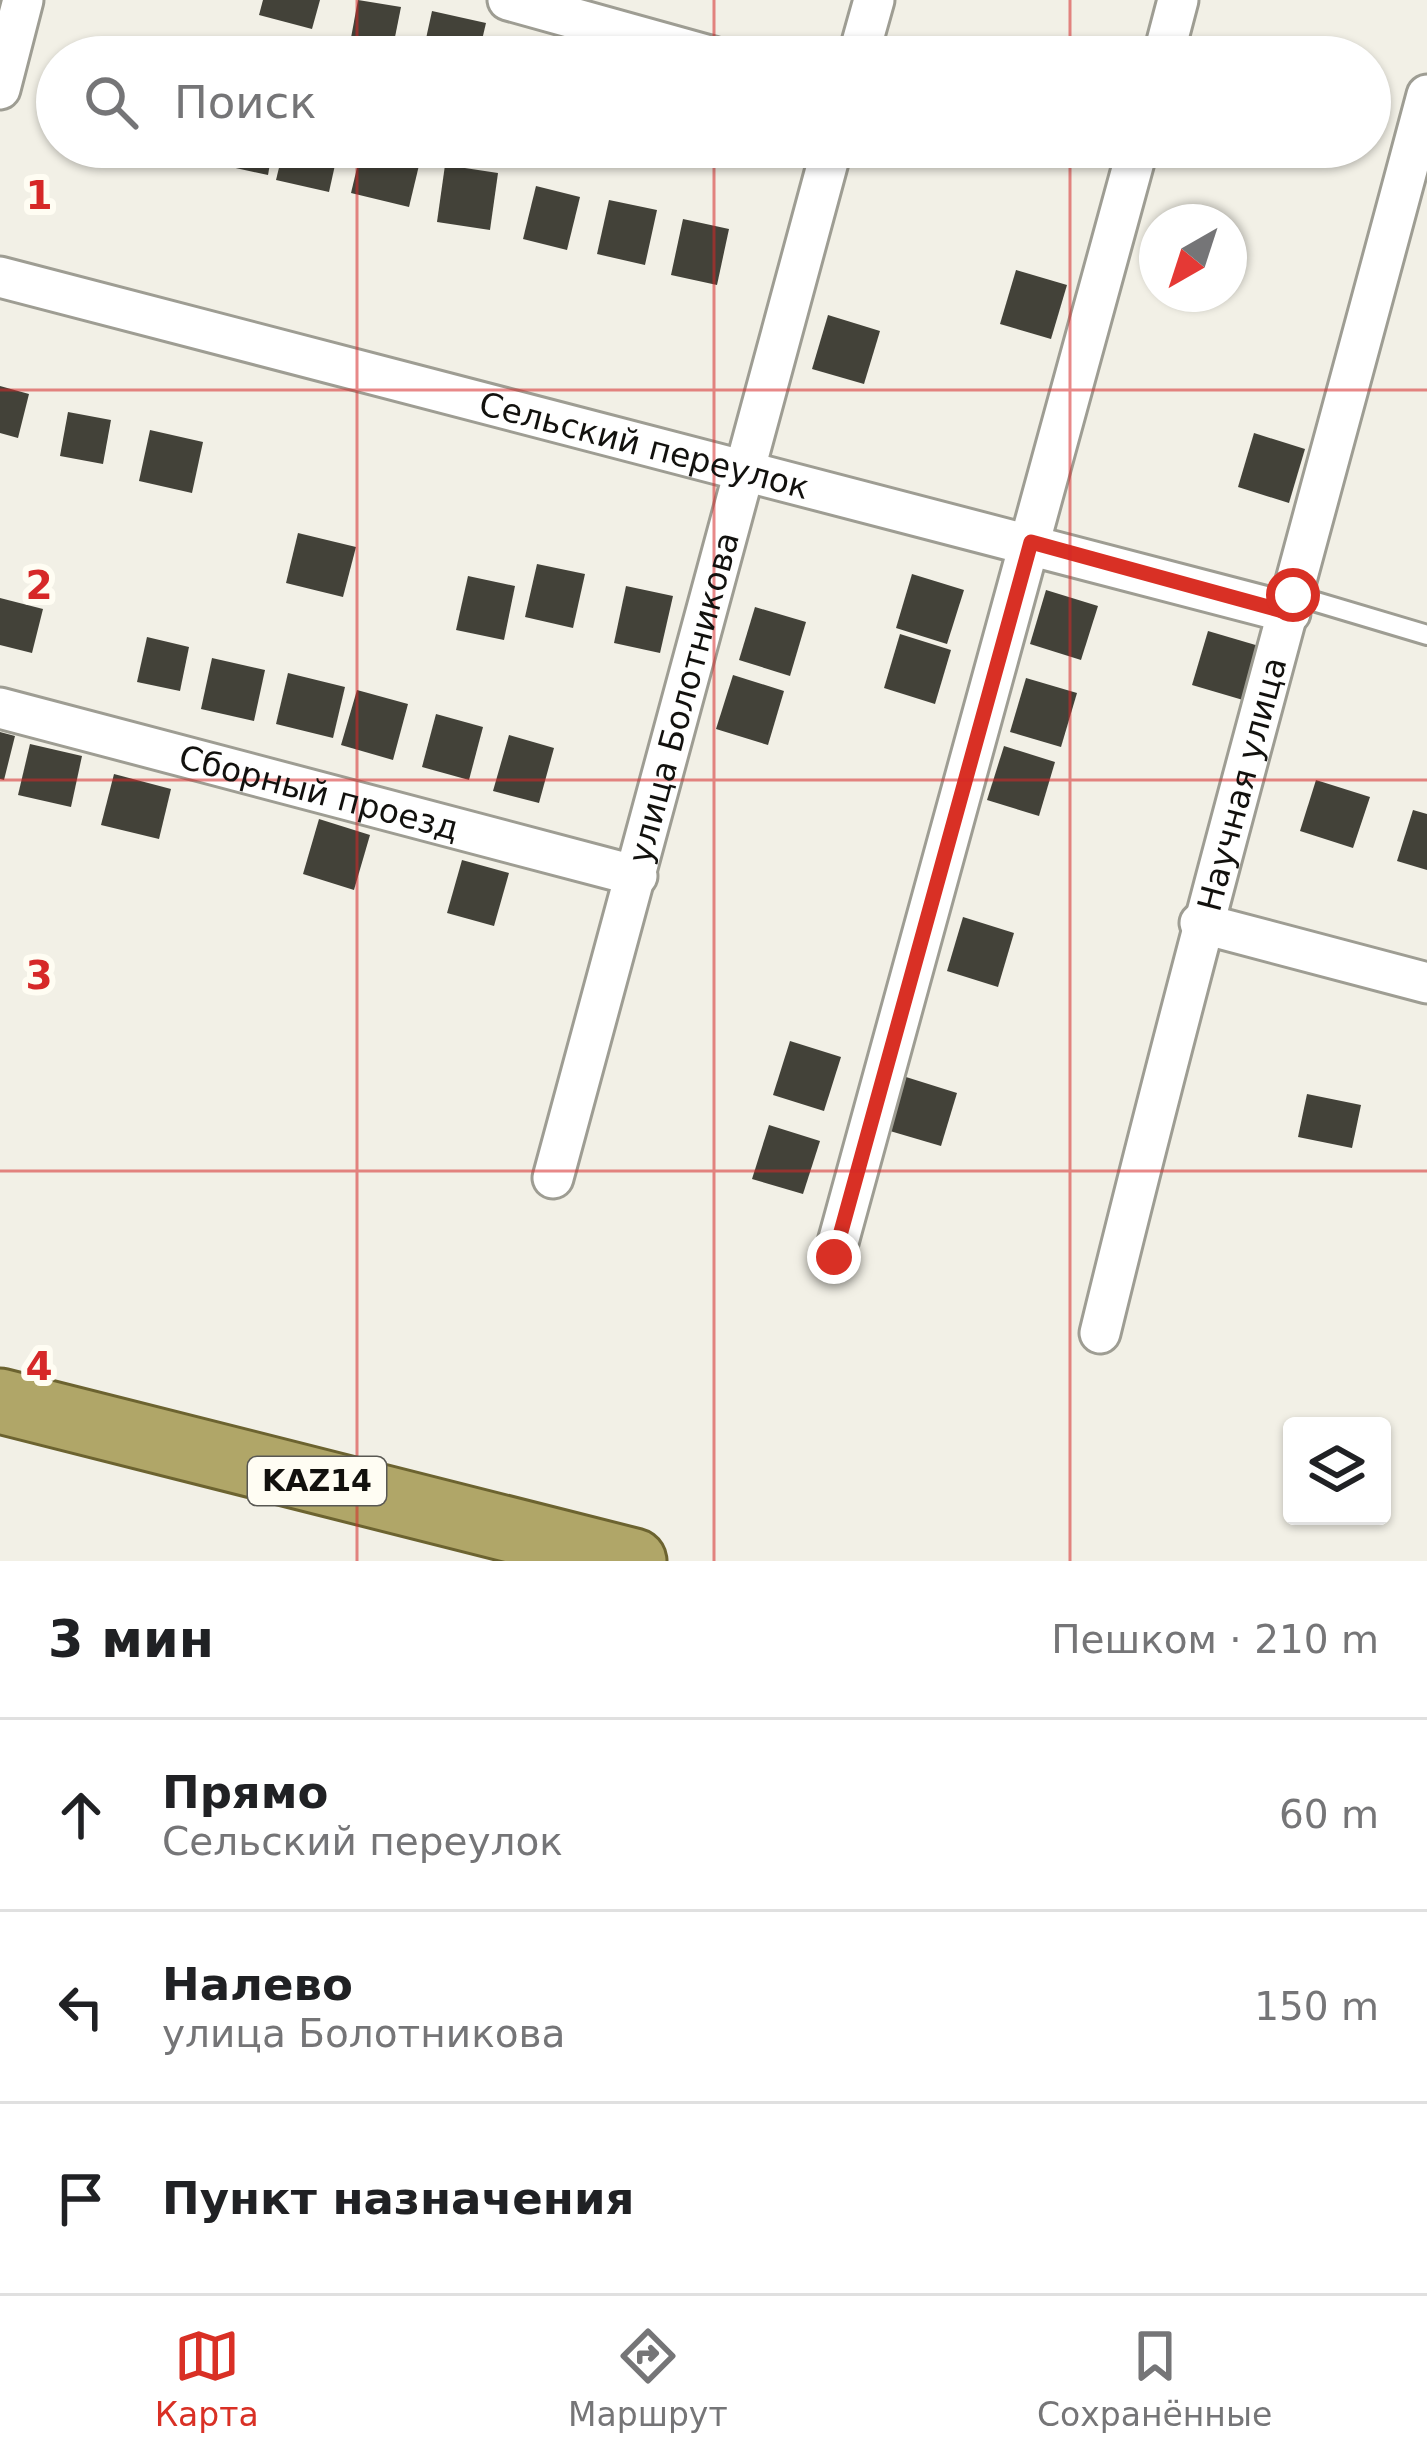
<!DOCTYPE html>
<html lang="ru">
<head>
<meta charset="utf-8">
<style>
  :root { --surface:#fff; --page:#f2f2f2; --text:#202124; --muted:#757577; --line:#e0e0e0; --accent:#d93025 }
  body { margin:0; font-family:"DejaVu Sans",sans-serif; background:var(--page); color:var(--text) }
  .controls { position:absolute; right:36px; bottom:36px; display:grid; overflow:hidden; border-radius:12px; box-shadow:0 3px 9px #0004 }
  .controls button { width:108px; height:108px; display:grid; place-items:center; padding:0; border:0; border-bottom:3px solid var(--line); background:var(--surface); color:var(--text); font:60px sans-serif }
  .compass { position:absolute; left:1139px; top:204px; width:108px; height:108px; border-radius:50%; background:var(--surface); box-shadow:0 3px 9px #0004; rotate:219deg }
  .stop { position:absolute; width:36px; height:36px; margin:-27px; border:9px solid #d93025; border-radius:50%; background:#fff }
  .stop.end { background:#d93025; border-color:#fff; box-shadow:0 3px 12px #0008 }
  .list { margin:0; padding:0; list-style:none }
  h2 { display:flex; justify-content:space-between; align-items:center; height:156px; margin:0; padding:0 48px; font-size:51px }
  h2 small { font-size:39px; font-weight:400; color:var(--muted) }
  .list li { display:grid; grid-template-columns:78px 1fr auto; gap:36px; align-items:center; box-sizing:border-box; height:192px; padding:0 48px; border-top:3px solid var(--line) }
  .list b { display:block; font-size:45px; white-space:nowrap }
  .list p { margin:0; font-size:39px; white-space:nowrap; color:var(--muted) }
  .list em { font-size:39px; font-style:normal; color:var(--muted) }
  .icon { flex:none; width:66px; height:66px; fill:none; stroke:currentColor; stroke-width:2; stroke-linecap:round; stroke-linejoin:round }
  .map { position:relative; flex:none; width:1427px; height:1561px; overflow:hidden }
  .search { position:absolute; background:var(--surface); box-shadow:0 3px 9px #0004; left:36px; right:36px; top:36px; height:132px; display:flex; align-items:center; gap:30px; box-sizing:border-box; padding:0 42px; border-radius:66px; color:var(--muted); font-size:45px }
  .sheet { height:732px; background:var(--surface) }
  nav { display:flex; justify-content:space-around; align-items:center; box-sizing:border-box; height:168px; border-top:3px solid var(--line); background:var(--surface); font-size:33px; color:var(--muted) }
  nav a { display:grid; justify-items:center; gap:6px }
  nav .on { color:var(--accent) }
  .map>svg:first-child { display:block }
  .building { fill:#434239 }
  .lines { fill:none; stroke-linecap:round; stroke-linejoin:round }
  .service-casing { stroke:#9e9d93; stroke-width:24 }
  .minor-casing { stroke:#9e9d93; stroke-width:45 }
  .trunk-casing { stroke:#6c6330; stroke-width:69 }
  .service { stroke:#fff; stroke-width:18 }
  .minor { stroke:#fff; stroke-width:39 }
  .trunk { stroke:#b0a668; stroke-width:63 }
  .route { stroke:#d93025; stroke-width:15 }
  .grid { fill:none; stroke:#d62828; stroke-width:3; stroke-opacity:0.55 }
  .labels { text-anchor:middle; stroke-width:12; stroke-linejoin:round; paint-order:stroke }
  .shield { fill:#fffdf3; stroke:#595853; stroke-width:3 }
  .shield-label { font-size:30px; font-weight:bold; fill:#12110e }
  .street-label { font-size:33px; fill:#12110e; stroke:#fffdf3 }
  .grid-label { font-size:39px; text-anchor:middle; font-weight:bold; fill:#d62828; stroke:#fffdf3; stroke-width:12; stroke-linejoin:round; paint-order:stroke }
</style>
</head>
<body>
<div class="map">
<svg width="1427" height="1561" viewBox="0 0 1427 1561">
  <rect width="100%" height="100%" fill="#f2f0e6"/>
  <g class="building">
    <path d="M 263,0 L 320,0 L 312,29 L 259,15 Z"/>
    <path d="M 358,0 L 401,7 L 392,52 L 350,43 Z"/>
    <path d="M 432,11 L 486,23 L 478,57 L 422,57 Z"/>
    <path d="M 166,147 L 203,147 L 201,158 Z"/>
    <path d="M 225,147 L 273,147 L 268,175 L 222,165 Z"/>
    <path d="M 284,147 L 339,147 L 329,192 L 276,180 Z"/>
    <path d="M 362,147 L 421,157 L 409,207 L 351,193 Z"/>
    <path d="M 445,165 L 498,173 L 490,230 L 437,222 Z"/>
    <path d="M 536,186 L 580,197 L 567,250 L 523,239 Z"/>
    <path d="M 609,200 L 657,210 L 645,265 L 597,254 Z"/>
    <path d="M 683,219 L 729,229 L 717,285 L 671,275 Z"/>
    <path d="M 1016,270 L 1067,285 L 1051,339 L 1000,324 Z"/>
    <path d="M 828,315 L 880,331 L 864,384 L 812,369 Z"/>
    <path d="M 0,386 L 29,394 L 18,438 L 0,433 Z"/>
    <path d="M 68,412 L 111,420 L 103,464 L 60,456 Z"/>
    <path d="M 150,430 L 203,442 L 192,493 L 139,481 Z"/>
    <path d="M 1254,433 L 1305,449 L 1289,503 L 1238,487 Z"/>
    <path d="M 298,533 L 356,547 L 343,597 L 286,583 Z"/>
    <path d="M 537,564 L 585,574 L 573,628 L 525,617 Z"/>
    <path d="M 912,574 L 964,590 L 947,644 L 896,628 Z"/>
    <path d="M 468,576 L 515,586 L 504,640 L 456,630 Z"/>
    <path d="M 626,586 L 673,596 L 660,653 L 614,643 Z"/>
    <path d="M 1046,590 L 1098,606 L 1081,660 L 1030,644 Z"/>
    <path d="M 0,598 L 43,609 L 32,653 L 0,645 Z"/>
    <path d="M 755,607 L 806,622 L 790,676 L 739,660 Z"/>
    <path d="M 1208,631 L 1259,646 L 1243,700 L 1192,685 Z"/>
    <path d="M 900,634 L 951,650 L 935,704 L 884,688 Z"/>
    <path d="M 147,637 L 189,647 L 180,691 L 137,682 Z"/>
    <path d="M 212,658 L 265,670 L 254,721 L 201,709 Z"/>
    <path d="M 288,673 L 345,687 L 333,738 L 276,724 Z"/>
    <path d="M 733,675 L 784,691 L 768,745 L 716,729 Z"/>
    <path d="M 1026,678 L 1077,693 L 1061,747 L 1010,732 Z"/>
    <path d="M 357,690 L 408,704 L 393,760 L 341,745 Z"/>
    <path d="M 436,714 L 483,727 L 469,780 L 422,767 Z"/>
    <path d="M 0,732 L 15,736 L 4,780 L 0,779 Z"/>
    <path d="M 509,735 L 554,748 L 539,803 L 493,791 Z"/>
    <path d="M 30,744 L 82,756 L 71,807 L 18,795 Z"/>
    <path d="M 1004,746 L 1055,762 L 1039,816 L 987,800 Z"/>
    <path d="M 114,774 L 171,789 L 159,839 L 101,825 Z"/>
    <path d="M 1316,780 L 1370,797 L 1353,848 L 1300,831 Z"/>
    <path d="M 1413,810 L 1427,814 L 1427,870 L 1397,861 Z"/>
    <path d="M 319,819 L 370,835 L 354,890 L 303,874 Z"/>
    <path d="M 462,860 L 509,873 L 494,926 L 447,913 Z"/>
    <path d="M 963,917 L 1014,933 L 998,987 L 947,971 Z"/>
    <path d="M 790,1041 L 841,1057 L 824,1111 L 773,1095 Z"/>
    <path d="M 906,1077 L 957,1093 L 941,1146 L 890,1131 Z"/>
    <path d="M 1307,1094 L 1361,1105 L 1352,1148 L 1298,1137 Z"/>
    <path d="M 769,1125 L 820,1141 L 803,1194 L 752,1179 Z"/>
  </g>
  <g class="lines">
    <defs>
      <path id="service" d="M 1293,595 L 1427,635"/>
      <g id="minor">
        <path d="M 508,0 L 713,57"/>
        <path d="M 858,57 L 874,0"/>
        <path d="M 1163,57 L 1178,0"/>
        <path d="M 0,89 L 23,0"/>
        <path id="s1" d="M 0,277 L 1290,613"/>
        <path id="s2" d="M 0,708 L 637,876"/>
        <path d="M 1200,923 L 1427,983"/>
        <path id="s3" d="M 553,1178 L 832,147"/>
        <path d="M 834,1257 L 1138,147"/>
        <path id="s4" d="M 1100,1333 C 1201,919 1317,508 1427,95"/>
      </g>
      <path id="trunk" d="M 0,1401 L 634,1561"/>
    </defs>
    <use href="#service" class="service-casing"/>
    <use href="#minor" class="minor-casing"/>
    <use href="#trunk" class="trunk-casing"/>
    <use href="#service" class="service"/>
    <use href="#minor" class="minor"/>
    <use href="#trunk" class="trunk"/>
  </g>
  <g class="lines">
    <path class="route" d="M 834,1257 L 1031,542 L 1290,613 L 1293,595"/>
  </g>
  <path class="grid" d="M 357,0 L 357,57M 714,0 L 714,57M 1070,0 L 1070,57M 357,147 L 357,1561M 714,147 L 714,1561M 1070,147 L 1070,1561M 0,390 L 1427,390M 0,780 L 1427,780M 0,1171 L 1427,1171"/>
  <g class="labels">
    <rect class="shield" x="248" y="1457" width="138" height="48" rx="9"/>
    <g class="shield-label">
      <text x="317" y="1491">KAZ14</text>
    </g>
    <g class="street-label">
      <text dy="12" stroke="none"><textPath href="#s1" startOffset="666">Сельский переулок</textPath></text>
      <text dy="12" stroke="none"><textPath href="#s3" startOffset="498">улица Болотникова</textPath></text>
      <text dy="12" stroke="none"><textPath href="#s4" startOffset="567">Научная улица</textPath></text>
      <text dy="12" stroke="none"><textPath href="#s2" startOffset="330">Сборный проезд</textPath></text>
    </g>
  </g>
  <g class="grid-label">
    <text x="39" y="209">1</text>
    <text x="39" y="599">2</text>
    <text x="39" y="989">3</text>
    <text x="39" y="1380">4</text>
  </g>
</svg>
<div class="controls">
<button><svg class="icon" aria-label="layers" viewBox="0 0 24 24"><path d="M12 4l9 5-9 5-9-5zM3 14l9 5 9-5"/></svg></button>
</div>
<svg class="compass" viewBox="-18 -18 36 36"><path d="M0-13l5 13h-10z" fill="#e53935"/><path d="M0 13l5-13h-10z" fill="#757577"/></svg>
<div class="stop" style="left:1293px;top:595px"></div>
<div class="stop end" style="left:834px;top:1257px"></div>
<div class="search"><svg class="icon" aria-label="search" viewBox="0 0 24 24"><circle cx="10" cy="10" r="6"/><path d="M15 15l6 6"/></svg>Поиск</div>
</div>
<section class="sheet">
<h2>3 мин<small>Пешком · 210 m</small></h2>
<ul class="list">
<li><svg class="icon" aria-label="ahead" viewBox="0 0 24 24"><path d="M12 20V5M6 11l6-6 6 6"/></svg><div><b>Прямо</b><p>Сельский переулок</p></div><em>60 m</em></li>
<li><svg class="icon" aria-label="left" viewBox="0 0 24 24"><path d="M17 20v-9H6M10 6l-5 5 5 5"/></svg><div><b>Налево</b><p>улица Болотникова</p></div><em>150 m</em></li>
<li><svg class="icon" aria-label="arrive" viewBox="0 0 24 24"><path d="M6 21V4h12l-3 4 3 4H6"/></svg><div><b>Пункт назначения</b></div></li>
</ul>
</section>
<nav>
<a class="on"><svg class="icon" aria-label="map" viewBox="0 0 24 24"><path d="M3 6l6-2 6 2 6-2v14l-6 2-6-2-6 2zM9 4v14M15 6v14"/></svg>Карта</a>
<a><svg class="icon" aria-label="directions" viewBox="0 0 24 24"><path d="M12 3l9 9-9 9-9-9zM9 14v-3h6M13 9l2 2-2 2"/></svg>Маршрут</a>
<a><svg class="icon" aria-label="saved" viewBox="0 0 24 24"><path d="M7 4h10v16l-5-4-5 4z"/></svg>Сохранённые</a>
</nav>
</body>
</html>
